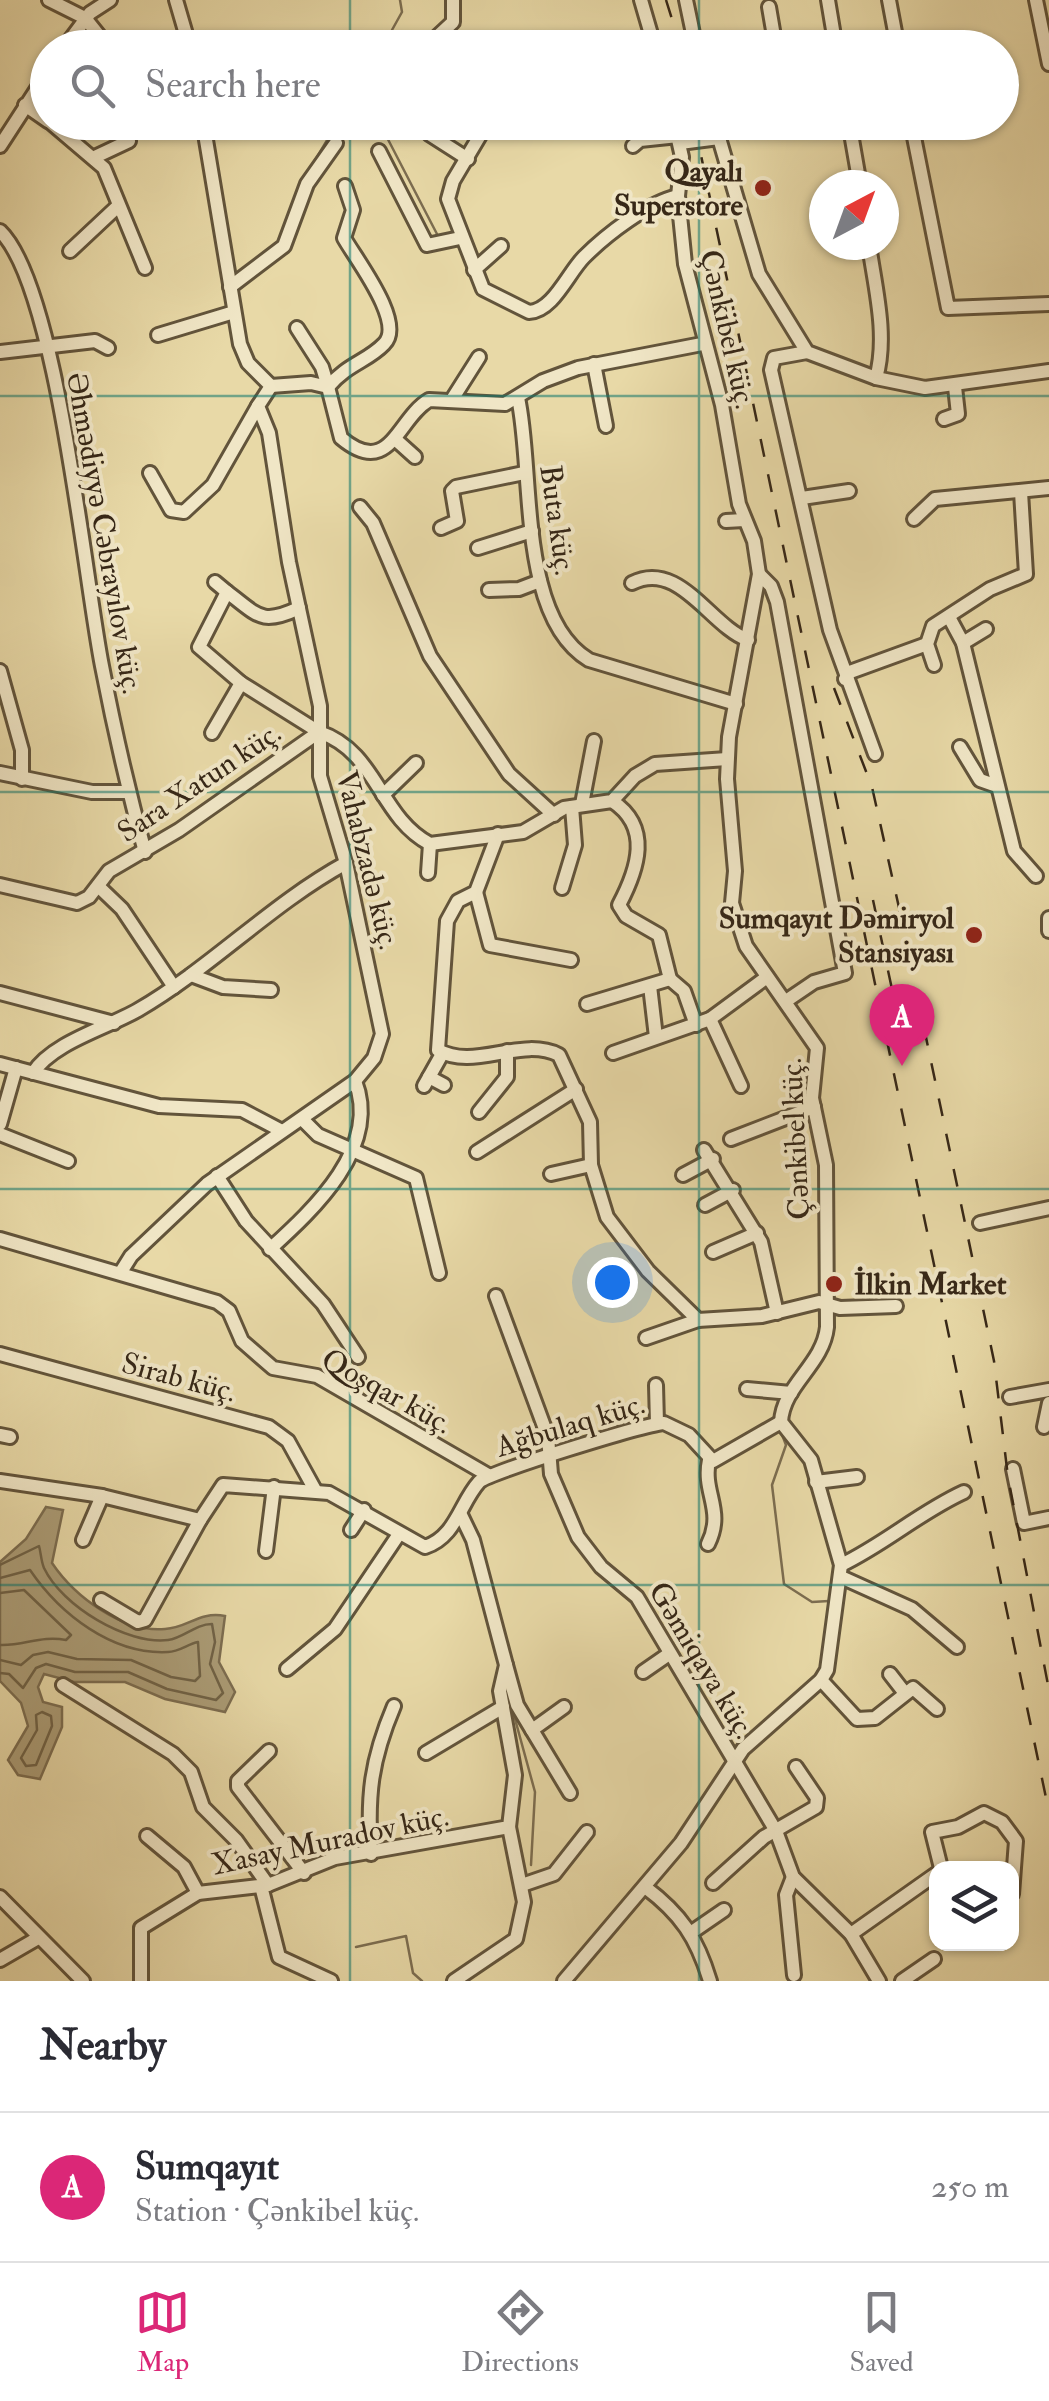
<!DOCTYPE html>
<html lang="en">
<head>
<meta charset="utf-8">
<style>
  :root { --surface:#fff; --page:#f7f7f7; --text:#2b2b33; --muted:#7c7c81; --line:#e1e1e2; --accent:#db2777 }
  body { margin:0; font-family:"IM FELL Double Pica",serif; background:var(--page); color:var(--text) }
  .controls { position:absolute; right:30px; bottom:30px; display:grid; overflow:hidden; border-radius:20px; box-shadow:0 2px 8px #0004 }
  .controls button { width:90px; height:90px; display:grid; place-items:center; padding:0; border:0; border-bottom:2px solid var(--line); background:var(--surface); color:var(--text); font:50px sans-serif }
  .compass { position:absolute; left:809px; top:170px; width:90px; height:90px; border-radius:50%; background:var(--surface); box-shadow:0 2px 8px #0004; rotate:41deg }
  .you { position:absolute; left:612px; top:1282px; width:35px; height:35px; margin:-25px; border:8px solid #fff; border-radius:50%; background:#1a73e8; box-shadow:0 0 0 15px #1a73e833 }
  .badge { display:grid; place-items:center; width:65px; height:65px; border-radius:50%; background:var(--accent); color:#fff; font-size:32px; font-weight:700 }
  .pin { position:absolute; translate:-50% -82px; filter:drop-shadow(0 2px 5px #0008) }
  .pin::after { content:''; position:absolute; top:52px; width:35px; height:30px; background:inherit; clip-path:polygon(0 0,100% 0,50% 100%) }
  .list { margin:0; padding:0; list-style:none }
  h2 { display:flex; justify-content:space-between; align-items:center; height:130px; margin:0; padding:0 40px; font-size:42px }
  h2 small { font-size:32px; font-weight:400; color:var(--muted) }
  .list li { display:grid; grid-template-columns:65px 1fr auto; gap:30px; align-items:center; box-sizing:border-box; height:150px; padding:0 40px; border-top:2px solid var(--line) }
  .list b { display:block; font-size:38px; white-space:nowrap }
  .list p { margin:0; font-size:32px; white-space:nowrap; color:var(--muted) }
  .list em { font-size:32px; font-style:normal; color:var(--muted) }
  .icon { flex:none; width:55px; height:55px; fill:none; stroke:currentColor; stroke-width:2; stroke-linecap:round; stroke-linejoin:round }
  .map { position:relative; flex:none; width:1049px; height:1981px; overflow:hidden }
  .search { position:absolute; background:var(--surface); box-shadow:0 2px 8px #0004; left:30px; right:30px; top:30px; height:110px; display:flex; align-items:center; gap:25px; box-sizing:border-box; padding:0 35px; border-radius:55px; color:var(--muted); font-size:38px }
  .sheet { height:280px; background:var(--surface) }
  nav { display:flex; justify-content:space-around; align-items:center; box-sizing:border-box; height:140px; border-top:2px solid var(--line); background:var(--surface); font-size:28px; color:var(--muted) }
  nav a { display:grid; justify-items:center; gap:5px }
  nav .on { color:var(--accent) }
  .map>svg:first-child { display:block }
  .water { fill:#ab9c76; stroke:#7c6d50; stroke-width:2.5 }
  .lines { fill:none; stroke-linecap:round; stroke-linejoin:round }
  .shore { stroke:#706246; stroke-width:2.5 }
  .stream { stroke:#7c6d50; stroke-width:2.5 }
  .minor-casing { stroke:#62543b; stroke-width:18 }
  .minor { stroke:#f0e6c6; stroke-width:12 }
  .rail { stroke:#362717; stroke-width:2.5; stroke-dasharray:18 18; stroke-linecap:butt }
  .grid { fill:none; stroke:#0f766e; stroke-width:2.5; stroke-opacity:0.55 }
  .poi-dot { fill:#8f2418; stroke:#f0e6c6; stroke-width:4 }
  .labels { text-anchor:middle; stroke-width:8; stroke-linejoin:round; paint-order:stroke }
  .poi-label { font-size:30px; font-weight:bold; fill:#362717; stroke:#f0e6c6; text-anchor:end }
  .street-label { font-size:30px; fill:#362717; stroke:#f0e6c6 }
</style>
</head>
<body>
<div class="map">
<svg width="1049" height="1981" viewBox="0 0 1049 1981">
  <rect width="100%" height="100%" fill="#e8d9a7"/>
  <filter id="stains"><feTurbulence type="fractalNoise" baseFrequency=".002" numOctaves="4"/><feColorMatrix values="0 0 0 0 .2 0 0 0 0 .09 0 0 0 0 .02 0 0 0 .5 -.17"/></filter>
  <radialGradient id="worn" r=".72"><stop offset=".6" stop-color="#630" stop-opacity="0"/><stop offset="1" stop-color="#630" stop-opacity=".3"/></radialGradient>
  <path class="water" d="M 46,1507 L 63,1510 L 52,1563 C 75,1597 123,1633 165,1629 C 188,1628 199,1611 225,1616 L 219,1662 L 235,1692 L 225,1712 L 165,1699 L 125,1682 L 74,1682 L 44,1674 L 38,1687 L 43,1702 L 62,1707 L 62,1727 L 40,1779 L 18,1775 L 8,1760 L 28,1726 L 21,1703 L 0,1681 L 0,1562 L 26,1539 Z"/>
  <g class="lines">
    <g class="shore">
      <path d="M 0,1565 L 39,1546 C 41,1553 41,1561 44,1568 C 62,1606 127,1645 168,1640 C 184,1638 195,1624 212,1624 L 215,1642 L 210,1664 L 223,1693 L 216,1700 L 167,1689 L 128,1672 L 75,1672 L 46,1664 L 36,1668 L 23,1688 L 9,1674 L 0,1673"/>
      <path d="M 0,1578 L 30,1570 C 60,1614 112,1655 168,1652 C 179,1652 188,1644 198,1642 L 200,1676 L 195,1681 L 171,1677 L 131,1660 L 77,1659 L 48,1652 L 33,1655 L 21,1665 L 0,1660"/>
      <path d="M 0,1593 L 24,1590 L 71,1635 L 66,1640 C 41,1635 24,1646 0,1645"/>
      <path d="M 42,1712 L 51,1716 L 52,1726 L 36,1765 L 26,1766 L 21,1758 L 37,1730 L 36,1715 Z"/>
    </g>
    <g class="stream">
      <path d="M 382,48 L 402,12 L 400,0"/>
      <path d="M 379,122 L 438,236"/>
      <path d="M 308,172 L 338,122"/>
      <path d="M 288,218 L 297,193"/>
      <path d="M 781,1432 L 786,1445 L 772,1485 L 784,1584 L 812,1602 L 829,1601"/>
      <path d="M 512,1708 L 535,1792 L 531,1865"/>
      <path d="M 356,1947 L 406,1936 L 413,1973 L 422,1981"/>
    </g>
    <defs>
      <g id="minor">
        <path d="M 49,0 L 85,18 L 109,48"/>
        <path d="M 176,0 L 190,48"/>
        <path d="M 641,0 L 655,48"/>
        <path d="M 686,0 L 696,48"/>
        <path d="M 828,0 L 836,48"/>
        <path d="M 889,0 L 898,48"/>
        <path d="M 1036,0 L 1049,64"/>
        <path d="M 769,7 L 776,48"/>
        <path d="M 64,48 L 90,13 L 110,0"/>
        <path d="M 425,48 L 453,22 L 453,0"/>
        <path d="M 25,105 L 48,121"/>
        <path d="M 50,122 L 104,168 L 145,268"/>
        <path d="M 849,122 L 860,185"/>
        <path d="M 911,122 L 948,308 L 1049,304"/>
        <path d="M 485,127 L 453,181 L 448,199 L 483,289 L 529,312 C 553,311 568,273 584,257 C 606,235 647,203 678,196"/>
        <path d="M 429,134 L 468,159"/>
        <path d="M 719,138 L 759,274 L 807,352 L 876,378 L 925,388 L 1049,371"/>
        <path d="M 719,138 L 722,122"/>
        <path d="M 680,143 L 719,138"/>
        <path d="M 0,146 L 48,72"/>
        <path d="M 633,146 L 640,140 L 678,136"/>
        <path d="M 379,151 L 427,245 L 460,238"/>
        <path d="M 95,157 L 129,141"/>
        <path d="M 0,231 C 57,286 84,575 102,666 C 114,728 128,790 145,852"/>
        <path d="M 869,245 C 875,287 888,336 876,378"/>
        <path d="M 70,251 L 117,207"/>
        <path d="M 474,270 L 501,246"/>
        <path d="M 230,287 L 284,246 L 307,184 L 336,143"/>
        <path d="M 297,328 L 322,367 L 328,387"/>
        <path d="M 158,335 L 234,312"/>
        <path d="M 0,352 L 95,341 L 108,348"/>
        <path d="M 807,352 L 774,358 L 771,370 L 830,630 L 875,754"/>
        <path d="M 594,364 L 606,426"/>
        <path d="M 271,386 L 311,383 L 328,387 L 341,438 C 390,479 397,419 429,400 L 505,404 L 543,381 L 578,368 L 702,344"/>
        <path d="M 328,387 C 347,364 368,361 384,344 C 406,323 355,258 344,238 L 353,210 L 345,186"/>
        <path d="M 453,398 L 479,357"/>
        <path d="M 518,398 C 534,468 517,617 589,660 L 736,704"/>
        <path d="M 944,419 L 958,414 L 955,387"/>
        <path d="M 395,439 L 415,457"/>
        <path d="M 150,473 L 171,510 L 184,512 L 213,485 L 258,406"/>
        <path d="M 802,498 L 849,491"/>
        <path d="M 360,507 L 373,523 L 430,656 L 509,774 L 554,815"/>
        <path d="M 914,519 L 935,499 L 1049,488"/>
        <path d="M 726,521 L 744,520"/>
        <path d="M 441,528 L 457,521 L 452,491 L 456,487 L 524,473"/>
        <path d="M 478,548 L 532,531"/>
        <path d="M 759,574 L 771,586 L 777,602 L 845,973 L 814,982 L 786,1001"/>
        <path d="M 215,582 L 227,592"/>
        <path d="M 632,583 C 679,559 710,626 748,640"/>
        <path d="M 489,590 L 519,589 L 540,581"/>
        <path d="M 299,608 C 261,626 258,615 227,592 L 199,647 L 241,683 L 319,732"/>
        <path d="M 949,617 L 963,643 L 1014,851 L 1036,876"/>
        <path d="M 963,643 L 986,629"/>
        <path d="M 934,665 L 927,644 L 933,626 L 990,589 L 1026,574 L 1021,492"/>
        <path d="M 0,671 L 22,750 L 22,779"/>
        <path d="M 845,679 L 850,672 L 927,644"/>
        <path d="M 212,733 L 241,683"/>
        <path d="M 960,747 L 980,780 L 997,786"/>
        <path d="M 0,773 L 92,792 L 129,792"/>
        <path d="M 383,795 L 416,763"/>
        <path d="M 582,804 L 594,741"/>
        <path d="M 498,834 L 476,892 L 458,901 L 447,921 L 438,1050 C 474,1071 521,1036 559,1055 L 590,1122 L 591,1165 L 607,1217 L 648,1271 L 698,1320 L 762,1316 L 819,1302 L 840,1308 L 896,1306"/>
        <path d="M 428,873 L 430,844"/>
        <path d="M 0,885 L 77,903 L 89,897 L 109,871 L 179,830 L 319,732 C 378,752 378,816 430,844 L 523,832 L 564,808 L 612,801 L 635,776 L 655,764 L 727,759"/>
        <path d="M 98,886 L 122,909 L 174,987"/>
        <path d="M 562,888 L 575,845 L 572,807"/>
        <path d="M 476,892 L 490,945 L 571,960"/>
        <path d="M 1049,918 L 1049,931"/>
        <path d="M 191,975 L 223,987 L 271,990"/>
        <path d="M 670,979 L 684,991 L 696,1025"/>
        <path d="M 650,986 L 656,1037"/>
        <path d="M 0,993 L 114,1023"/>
        <path d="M 587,1004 L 670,979 L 659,935 L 626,916 L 619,905 C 638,869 652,827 612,801"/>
        <path d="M 710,1019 L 741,1086"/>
        <path d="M 613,1053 L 710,1019 L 767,977"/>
        <path d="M 0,1064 L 159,1106 L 242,1110 L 282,1131"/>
        <path d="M 33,1073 C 53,1042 107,1028 138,1010 C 212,967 271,904 346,863"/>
        <path d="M 429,1077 L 444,1085"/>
        <path d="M 424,1086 L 442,1054"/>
        <path d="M 479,1112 L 507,1077 L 507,1051"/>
        <path d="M 303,1120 L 318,1135 L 416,1178 L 439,1273"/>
        <path d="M 0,1124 L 16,1068"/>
        <path d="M 0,1134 L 68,1161"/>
        <path d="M 731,1139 L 814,1107"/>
        <path d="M 704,1150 L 761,1242 L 777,1313"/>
        <path d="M 477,1152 L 576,1089"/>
        <path d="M 551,1174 L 591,1165"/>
        <path d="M 683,1175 L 713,1159"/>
        <path d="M 217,1176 L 246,1221 L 323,1304 L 358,1357"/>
        <path d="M 705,1205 L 733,1190"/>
        <path d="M 980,1223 L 1049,1208"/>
        <path d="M 0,1239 L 217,1302 L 229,1311 L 242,1341 L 273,1368 L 317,1376 L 488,1475"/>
        <path d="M 270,1249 C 314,1209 381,1147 355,1081"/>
        <path d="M 713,1252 L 757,1233"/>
        <path d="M 121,1272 L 131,1256 L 207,1184 L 355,1081 L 374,1058 L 382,1034 L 346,863 L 320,776 L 320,706 L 289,562 L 269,433 L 258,406 L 271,386 L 248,363 L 240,344 L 203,122"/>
        <path d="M 496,1296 L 548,1437 L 551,1474 L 578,1537 L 601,1567 L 637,1597 L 776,1831 L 793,1877 L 851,1934 L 879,1981"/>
        <path d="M 646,1338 L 698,1320"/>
        <path d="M 0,1354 L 269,1427 L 288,1441 L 315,1490"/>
        <path d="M 656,1385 L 657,1423"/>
        <path d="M 747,1389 L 791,1393"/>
        <path d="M 1010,1397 L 1049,1390"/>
        <path d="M 1044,1427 L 1049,1403"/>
        <path d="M 0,1435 L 10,1437"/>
        <path d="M 1013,1469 L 1024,1523 L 1049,1518"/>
        <path d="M 0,1481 L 102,1496 L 200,1520 L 223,1485 L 329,1493 L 425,1547 C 456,1537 460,1503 479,1482 C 489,1472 643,1425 664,1423 L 689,1435 L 713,1461 L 781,1422"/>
        <path d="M 816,1482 L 857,1477"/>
        <path d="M 351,1530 L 364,1510"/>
        <path d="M 83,1540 L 102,1496"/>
        <path d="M 708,1544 C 725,1510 702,1493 709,1460"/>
        <path d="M 266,1551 L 274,1487"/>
        <path d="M 841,1565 C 885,1544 920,1512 964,1492"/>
        <path d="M 841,1577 L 912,1609 L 957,1647"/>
        <path d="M 101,1600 L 138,1622 L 145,1620 L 200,1520"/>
        <path d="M 506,1665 L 517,1705 L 570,1793"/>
        <path d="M 287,1669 L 335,1629 L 399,1534"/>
        <path d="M 643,1672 L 669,1654"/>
        <path d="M 890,1674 L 904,1692"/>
        <path d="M 821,1680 L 857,1719 L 875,1718 L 913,1688 L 937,1709"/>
        <path d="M 63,1685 L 173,1754 L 191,1772 L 203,1807 L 236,1840 L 268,1885"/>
        <path d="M 532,1730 L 564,1707"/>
        <path d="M 269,1751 L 238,1781 L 238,1787 L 304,1873"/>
        <path d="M 426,1753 L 503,1707"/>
        <path d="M 147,1836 L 184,1867 L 198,1893"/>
        <path d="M 371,1854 C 367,1796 371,1760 394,1706"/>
        <path d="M 941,1868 L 932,1832 L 958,1827 L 984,1813 L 1002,1822 L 1016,1841 L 1012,1894"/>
        <path d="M 793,1877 L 786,1895 L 794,1975"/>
        <path d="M 713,1883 L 764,1837 L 816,1807 L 817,1798 L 796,1767"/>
        <path d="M 522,1885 L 554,1874 L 587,1832"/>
        <path d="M 261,1886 L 279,1957 L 331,1981"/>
        <path d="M 645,1887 C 681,1914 697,1938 710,1981"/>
        <path d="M 0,1897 L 83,1981"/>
        <path d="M 692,1932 L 724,1910"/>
        <path d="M 851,1934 L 936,1874"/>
        <path d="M 0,1960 L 38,1938"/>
        <path d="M 141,1981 L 141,1928 L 198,1893 L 268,1885 L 335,1858 L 509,1827 L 515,1775 L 500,1691 L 506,1665 L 473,1540 L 461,1515"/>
        <path d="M 454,1981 L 516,1939 L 524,1902 L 509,1827"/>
        <path d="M 564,1981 L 681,1843 L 743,1749 L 821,1680 L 827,1670 L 841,1565 L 811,1460 L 781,1422 C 783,1385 823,1365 827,1327 L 826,1165 L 812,1098 L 817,1048 L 746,946 L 732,903 L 735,871 L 727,779 L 729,737 L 759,574 L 754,541 L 739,504 L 722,405 L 685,264 L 678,196 L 682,157 L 674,122"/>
        <path d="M 902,1981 L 934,1959"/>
      </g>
    </defs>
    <use href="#minor" class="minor-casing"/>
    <use href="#minor" class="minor"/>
    <g class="rail">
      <path d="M 666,0 L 681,48"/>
      <path d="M 694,122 L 1049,1812"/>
      <path d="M 834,688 L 872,787 L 902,921"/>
      <path d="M 873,900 L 896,1008"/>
      <path d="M 924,1028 L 994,1361 L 1008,1477 L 1049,1690"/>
    </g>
  </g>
  <path class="grid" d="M 350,0 L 350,48M 699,0 L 699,48M 350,122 L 350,1981M 699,122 L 699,1981M 0,396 L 1049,396M 0,792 L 1049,792M 0,1189 L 1049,1189M 0,1585 L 1049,1585"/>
  <g class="poi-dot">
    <circle cx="763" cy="188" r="10"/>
    <circle cx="974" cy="935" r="10"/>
    <circle cx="834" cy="1284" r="10"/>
  </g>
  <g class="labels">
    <g class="poi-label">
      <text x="743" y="181">Qayalı<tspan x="743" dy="34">Superstore</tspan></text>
      <text x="954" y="928">Sumqayıt Dəmiryol<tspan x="954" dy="34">Stansiyası</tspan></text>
      <text x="854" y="1294" text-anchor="start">İlkin Market</text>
    </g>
    <g class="street-label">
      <text transform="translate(728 329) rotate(77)" y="10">Çənkibel küç.</text>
      <text transform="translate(558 520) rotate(82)" y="10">Buta küç.</text>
      <text transform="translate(105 533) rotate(80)" y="10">Əhmədiyyə Cəbrayılov küç.</text>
      <text transform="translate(199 782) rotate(-34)" y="10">Sara Xatun küç.</text>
      <text transform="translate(368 860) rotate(76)" y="10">Vahabzadə küç.</text>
      <text transform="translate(795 1139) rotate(-93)" y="10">Çənkibel küç.</text>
      <text transform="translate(179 1377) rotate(15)" y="10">Sirab küç.</text>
      <text transform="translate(387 1391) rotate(29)" y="10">Qoşqar küç.</text>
      <text transform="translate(570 1425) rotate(-17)" y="10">Ağbulaq küç.</text>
      <text transform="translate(702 1660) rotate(59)" y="10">Gəmiqaya küç.</text>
      <text transform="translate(330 1840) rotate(-12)" y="10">Xasay Muradov küç.</text>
    </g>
  </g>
  <rect width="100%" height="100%" filter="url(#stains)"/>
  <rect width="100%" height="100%" fill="url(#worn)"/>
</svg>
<div class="controls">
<button><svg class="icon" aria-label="layers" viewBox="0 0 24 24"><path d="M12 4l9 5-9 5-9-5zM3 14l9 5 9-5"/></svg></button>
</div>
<svg class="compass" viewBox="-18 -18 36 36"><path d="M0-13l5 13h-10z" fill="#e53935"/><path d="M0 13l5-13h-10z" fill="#7c7c81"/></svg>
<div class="you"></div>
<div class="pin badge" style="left:902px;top:1066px">A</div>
<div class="search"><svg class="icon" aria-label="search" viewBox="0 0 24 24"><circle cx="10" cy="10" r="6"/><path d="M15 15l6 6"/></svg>Search here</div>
</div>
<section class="sheet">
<h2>Nearby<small></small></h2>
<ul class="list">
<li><span class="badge">A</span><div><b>Sumqayıt</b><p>Station · Çənkibel küç.</p></div><em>250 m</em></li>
</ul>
</section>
<nav>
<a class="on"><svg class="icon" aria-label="map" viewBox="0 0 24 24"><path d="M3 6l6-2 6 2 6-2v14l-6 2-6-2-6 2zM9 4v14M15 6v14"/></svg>Map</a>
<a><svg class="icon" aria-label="directions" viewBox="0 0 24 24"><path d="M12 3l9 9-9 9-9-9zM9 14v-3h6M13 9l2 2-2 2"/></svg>Directions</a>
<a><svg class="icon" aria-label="saved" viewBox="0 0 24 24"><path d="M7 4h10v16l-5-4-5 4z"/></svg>Saved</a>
</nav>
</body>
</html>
